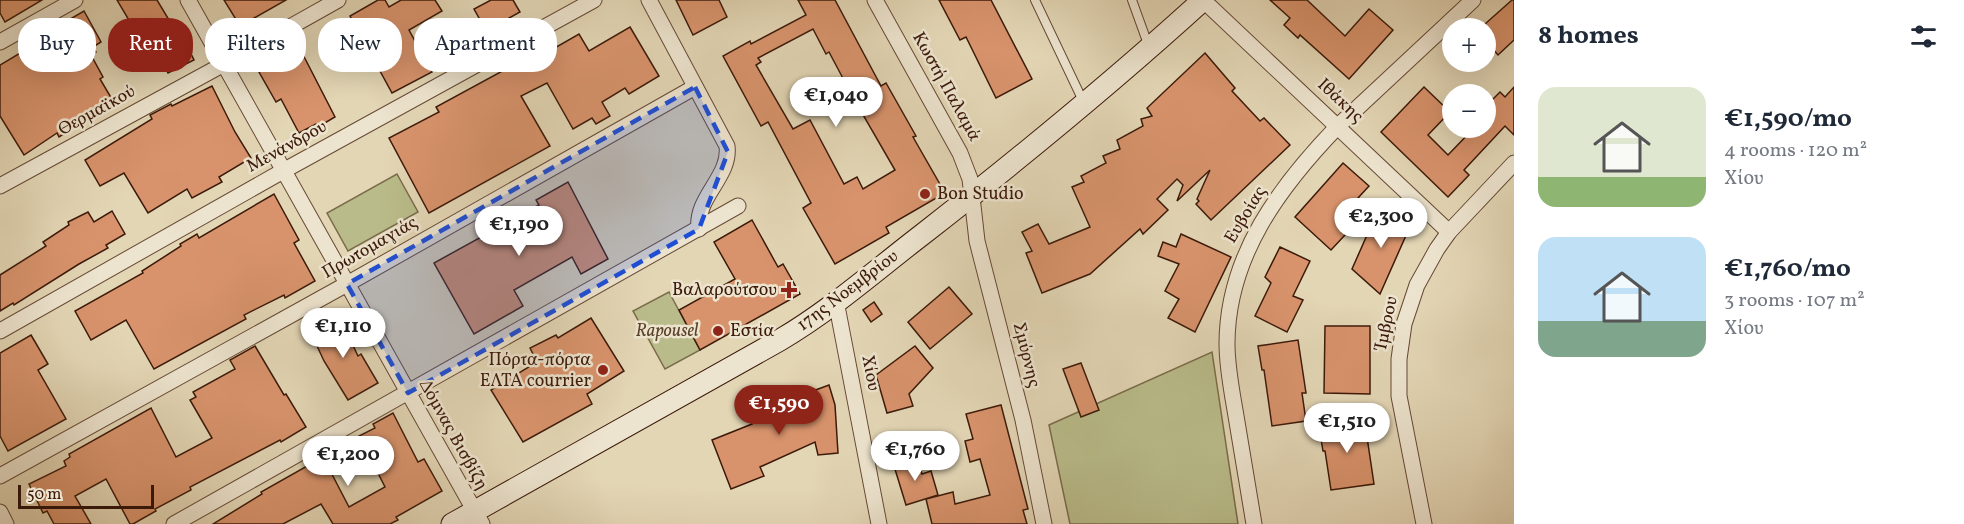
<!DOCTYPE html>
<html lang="en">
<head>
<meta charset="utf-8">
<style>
  body { margin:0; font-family:Vollkorn,serif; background:#f6f6f7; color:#1f2937; height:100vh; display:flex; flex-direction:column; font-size:22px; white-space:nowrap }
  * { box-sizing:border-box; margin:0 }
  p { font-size:20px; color:#747a83 }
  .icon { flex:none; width:33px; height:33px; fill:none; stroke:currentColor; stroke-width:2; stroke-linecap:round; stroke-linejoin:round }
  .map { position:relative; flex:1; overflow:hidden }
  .panel { display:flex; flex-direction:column; background:#fff; width:450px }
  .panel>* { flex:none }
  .top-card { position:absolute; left:18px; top:18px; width:570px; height:54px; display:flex; gap:12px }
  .buttons { position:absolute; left:1442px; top:18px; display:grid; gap:12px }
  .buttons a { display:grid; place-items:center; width:54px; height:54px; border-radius:50%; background:#fff; box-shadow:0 6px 24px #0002; font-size:30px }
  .scale { position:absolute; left:18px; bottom:15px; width:136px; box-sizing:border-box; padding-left:6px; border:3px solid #3c1a0a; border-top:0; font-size:16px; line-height:21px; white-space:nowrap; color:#3c1a0a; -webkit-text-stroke:4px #ede4cf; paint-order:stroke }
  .price { position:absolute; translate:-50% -51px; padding:0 14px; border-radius:21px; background:#fff; color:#222; font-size:20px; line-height:39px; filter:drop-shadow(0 2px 3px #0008) }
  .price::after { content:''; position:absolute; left:50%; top:36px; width:18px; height:14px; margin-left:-9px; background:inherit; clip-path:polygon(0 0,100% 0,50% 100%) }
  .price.active { background:#8f2418; color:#fff }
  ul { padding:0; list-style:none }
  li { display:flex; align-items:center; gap:18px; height:150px; padding:0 24px }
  li span { display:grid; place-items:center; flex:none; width:168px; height:120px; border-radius:18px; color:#555 }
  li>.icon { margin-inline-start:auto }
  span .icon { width:72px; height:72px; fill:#fffc; stroke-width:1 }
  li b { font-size:26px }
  h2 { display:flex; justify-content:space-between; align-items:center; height:72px; padding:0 24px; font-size:26px }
  .chip { padding:0 21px; border-radius:24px; background:#fff; box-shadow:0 6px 24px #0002; font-size:21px; line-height:54px }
  .chip.active { background:#8f2418; color:#fff }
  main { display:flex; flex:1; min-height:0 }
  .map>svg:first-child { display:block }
</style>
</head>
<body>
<main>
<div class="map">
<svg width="1514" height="524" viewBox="0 0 1514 524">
  <rect width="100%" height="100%" fill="#e3d6b5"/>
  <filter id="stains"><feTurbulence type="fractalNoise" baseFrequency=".00333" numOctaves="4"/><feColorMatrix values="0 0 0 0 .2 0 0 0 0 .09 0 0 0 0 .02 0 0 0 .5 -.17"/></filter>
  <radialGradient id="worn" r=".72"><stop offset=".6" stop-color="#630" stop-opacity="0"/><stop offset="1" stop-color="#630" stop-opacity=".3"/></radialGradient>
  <g fill="#b9bc8a" stroke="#7a6b4a" stroke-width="1.5">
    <path d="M397,174L418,212L348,251L327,213Z"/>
    <path d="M669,292L700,350L665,369L633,311Z"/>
    <path d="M1212,352L1238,524H1070L1049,425Z"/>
  </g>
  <g fill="#d8936c" stroke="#3c1a0a" stroke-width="1.5" fill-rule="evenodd">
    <path d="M0,0H42L5,22L0,13Z"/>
    <path d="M117,0H157L172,25L176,23L194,60L168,73L153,43L150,45L140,23L133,27Z"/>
    <path d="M224,0H286L240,26Z"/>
    <path d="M378,0H385L389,7L401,0H435L442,11L409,30L432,72L392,93L350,16Z"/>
    <path d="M491,0H513L520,12L509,18L511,22L488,34L474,9Z"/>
    <path d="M676,0H719L727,17L693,35Z"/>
    <path d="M798,0H835L881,86L886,83L916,136L913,137L945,193L886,227L889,233L835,264L803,208L811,203L768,122L761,126L723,56L750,41L751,44L806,15ZM813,29L826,54L829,52L855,101L895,170L863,189L857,177L844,184L810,120L793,129L756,65L761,62L758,58Z"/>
    <path d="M939,0H991L1032,79L996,98L966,37L960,40Z"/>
    <path d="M1270,0H1307L1345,36L1369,9L1393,30L1349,79L1300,35L1298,38L1284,25L1290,18Z"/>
    <path d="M1512,0H1514V40L1498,55L1485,40V24Z"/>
    <path d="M84,11L101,42L93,47L96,52L91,55L103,77L100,79L116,106L90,121L88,119L59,137L57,133L24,155L0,116V65L22,52L19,45L47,30L48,32Z"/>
    <path d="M630,27L659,76L629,94L625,88L602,102L610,116L596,124L592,118L573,129L547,83L521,96L550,146L429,213L389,138L439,112L436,107L517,63L520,68L579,34L589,51Z"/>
    <path d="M297,43L335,117L318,127L316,124L299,133L281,99L276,102L259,72L284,59L280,52Z"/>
    <path d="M1205,53L1235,88L1232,91L1260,121L1264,118L1290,145L1211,220L1196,204L1199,201L1197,199L1210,170L1177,201L1183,185L1177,179L1157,199L1168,210L1143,234L1140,229L1090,274L1042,293L1026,253L1032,251L1022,232L1038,224L1049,244L1090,227L1072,187L1084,182L1081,176L1106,163L1103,156L1120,149L1117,140L1143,126L1141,119L1152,116L1147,108Z"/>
    <path d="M212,86L235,132L251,158L219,177L222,182L192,198L187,189L148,213L124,173L100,186L85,160L152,119L150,115L171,104L172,106Z"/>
    <path d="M1424,87L1450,112L1428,135L1448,155L1474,128H1485V107L1500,92L1505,97L1514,87V135L1505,126L1464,170L1469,175L1448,197L1381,132Z"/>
    <path d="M1343,163L1369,186L1358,198L1373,205L1331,250L1295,217Z"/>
    <path d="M568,182L608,259L581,274L572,257L514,290L523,306L474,334L434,263L539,205L536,200Z"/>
    <path d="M274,194L299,240L294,243L315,281L285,298L284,295L244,315L246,319L154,369L126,320L91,340L75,311L143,273L142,271L181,246L180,244L197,234L199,238Z"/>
    <path d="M1379,208L1412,222L1380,294L1352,269Z"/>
    <path d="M112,211L125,234L106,245L108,248L79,264L14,305L13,303L0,311V275L46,246L43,242L69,225L68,222L88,212L94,222Z"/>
    <path d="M752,220L778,267L783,264L800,294L700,350L679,310L735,279L714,242Z"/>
    <path d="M1181,234L1231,257L1195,332L1168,318L1179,299L1165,291L1179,264L1158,256L1163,242L1176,247Z"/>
    <path d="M1280,247L1310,261L1293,296L1303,300L1287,332L1255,316L1271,283L1265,277Z"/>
    <path d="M949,287L972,314L930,349L908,322Z"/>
    <path d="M874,302L882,314L871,322L863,310Z"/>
    <path d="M340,318L358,356L361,354L378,383L348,400L324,361L310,331Z"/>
    <path d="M591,318L624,371L587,394L592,404L523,442L491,390L537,362L530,348L556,335L558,338Z"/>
    <path d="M1325,326H1370V394L1324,393Z"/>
    <path d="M31,335L48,364L38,370L66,419L8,451L0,436V353Z"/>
    <path d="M1298,340L1306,393H1302L1306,421L1272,426L1264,370H1262L1258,346Z"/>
    <path d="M255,346L284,395L286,394L306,427L281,442L280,440L190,487L191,490L155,509L156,511L133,524H130L106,479L75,496L91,524H54L47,511L43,513L29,484L66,466L64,461L70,457L69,454L151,408L176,457L212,438L190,400L196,397L193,392L235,369L230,360Z"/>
    <path d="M915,346L933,368L909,394L913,406L887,413L876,375Z"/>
    <path d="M1081,363L1099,410L1081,417L1063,369Z"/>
    <path d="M829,385L835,405L838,453L818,455L815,442L760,467L764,476L731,489L712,440L752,424L750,420L795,400L794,398Z"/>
    <path d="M1001,405L1028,509L1023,510L1027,524H932L926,499L953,492L955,504L990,495L980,459L970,462L965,441L973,439L966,414Z"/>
    <path d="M393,413L418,462L424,459L442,491L396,517L398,520L390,524H333L321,504L283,524H213L262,494L261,492L323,457L349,507L385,487L359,436L375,428L373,424Z"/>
    <path d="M1364,417L1374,484L1331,490L1325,451H1323L1320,433H1323V424Z"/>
    <path d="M918,459L922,474L931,471L938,495L906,505L894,466Z"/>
  </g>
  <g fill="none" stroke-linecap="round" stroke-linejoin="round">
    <g stroke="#664935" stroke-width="10">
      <g id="lane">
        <path d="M1035,0L1084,103"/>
        <path d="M1132,0L1149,47"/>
      </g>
    </g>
    <g stroke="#664935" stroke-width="17">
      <g id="street">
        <path d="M188,0L482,524"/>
        <path d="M649,0L727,146C731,177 695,197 699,229"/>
        <path d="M875,0L960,153L970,179L977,241L1023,420L1044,524"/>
        <path d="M1203,0L1449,232"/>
        <path d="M0,42L75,0"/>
        <path d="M0,186L224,64L338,0"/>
        <path d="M836,301L879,524"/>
        <path d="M0,331L283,171L594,0"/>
        <path d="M0,476L347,284L695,87"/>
        <path d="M0,512L6,524"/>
        <path d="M174,524L738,206"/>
        <path d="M1254,524C1248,488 1242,452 1236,416C1232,392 1227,368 1227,344C1227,256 1280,186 1338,126L1473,0"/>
        <path d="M1424,524L1399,396V359L1404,324L1417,285L1437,249L1449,232L1514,163"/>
      </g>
    </g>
    <g stroke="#3c1a0a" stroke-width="23">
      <path id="secondary" d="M452,524L780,340C831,310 876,270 923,234C1019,159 1113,82 1203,0"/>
    </g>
    <use href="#lane" stroke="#ede4cf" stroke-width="8"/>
    <use href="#street" stroke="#ede4cf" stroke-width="15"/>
    <use href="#secondary" stroke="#ede4cf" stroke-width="21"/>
  </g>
  <path fill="#1d4ed8" fill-opacity="0.2" stroke="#1d4ed8" stroke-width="4.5" stroke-dasharray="12 8" stroke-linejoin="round" d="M695,87L728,152L699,229L408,393L347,284Z"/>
  <g fill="#8f2418" stroke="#ede4cf" stroke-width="2">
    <circle cx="925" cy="194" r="6"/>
    <path d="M786 281h6v6h6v6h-6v6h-6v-6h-6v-6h6z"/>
    <circle cx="718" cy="331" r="6"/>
    <circle cx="603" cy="370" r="6"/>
  </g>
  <g text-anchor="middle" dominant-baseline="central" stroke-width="5" stroke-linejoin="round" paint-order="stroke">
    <g font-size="18" fill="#3c1a0a" stroke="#ede4cf">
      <text transform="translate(946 87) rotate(61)">Κωστή Παλαμά</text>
      <text transform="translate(1340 101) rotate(43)">Ιθάκης</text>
      <text transform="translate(97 111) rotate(-29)">Θερμαϊκού</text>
      <text transform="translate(287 147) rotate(-29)">Μενάνδρου</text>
      <text transform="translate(1246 215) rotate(-59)">Ευβοίας</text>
      <text transform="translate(370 248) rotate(-30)">Πρωτομαγιάς</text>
      <text transform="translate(848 291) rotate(-37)">17ης Νοεμβρίου</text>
      <text transform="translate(1387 323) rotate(-78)">Ίμβρου</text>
      <text transform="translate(1026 355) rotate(76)">Σμύρνης</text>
      <text transform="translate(870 373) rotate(79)">Χίου</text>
      <text transform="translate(453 435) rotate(61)">Δόμνας Βισβίζη</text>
    </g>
    <g font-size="18" fill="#3c1a0a" stroke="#ede4cf" text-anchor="start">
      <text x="937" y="194">Bon Studio</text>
      <text x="777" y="290" text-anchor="end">Βαλαρούτσου</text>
      <text x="730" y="331">Εστία</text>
      <text x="591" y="360" text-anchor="end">Πόρτα-πόρτα<tspan x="591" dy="21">ΕΛΤΑ courrier</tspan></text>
    </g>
    <g font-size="18" font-style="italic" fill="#5b422a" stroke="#ede4cf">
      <text x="667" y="331">Rapousel</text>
    </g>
  </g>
  <rect width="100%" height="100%" filter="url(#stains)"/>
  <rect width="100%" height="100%" fill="url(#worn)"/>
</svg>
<div class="buttons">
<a>+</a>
<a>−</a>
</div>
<div class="scale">50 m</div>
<b class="price" style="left:836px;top:128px">€1,040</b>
<b class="price" style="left:1381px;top:249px">€2,300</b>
<b class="price" style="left:519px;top:257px">€1,190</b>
<b class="price" style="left:343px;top:359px">€1,110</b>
<b class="price active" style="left:779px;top:436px">€1,590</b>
<b class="price" style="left:1347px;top:454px">€1,510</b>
<b class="price" style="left:915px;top:482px">€1,760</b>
<b class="price" style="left:348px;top:487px">€1,200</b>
<div class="top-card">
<a class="chip">Buy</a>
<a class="chip active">Rent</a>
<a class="chip">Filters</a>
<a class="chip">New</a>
<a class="chip">Apartment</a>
</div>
</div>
<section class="panel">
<h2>8 homes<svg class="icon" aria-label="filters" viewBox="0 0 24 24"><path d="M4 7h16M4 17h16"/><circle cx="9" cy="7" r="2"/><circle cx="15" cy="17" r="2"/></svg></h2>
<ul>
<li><span style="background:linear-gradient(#dfe7d0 75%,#8fb573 0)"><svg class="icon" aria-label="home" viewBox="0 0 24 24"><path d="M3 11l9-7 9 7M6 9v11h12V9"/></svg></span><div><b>€1,590/mo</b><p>4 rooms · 120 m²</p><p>Χίου</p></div></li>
<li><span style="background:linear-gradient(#bfe0f5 70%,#7fa58c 0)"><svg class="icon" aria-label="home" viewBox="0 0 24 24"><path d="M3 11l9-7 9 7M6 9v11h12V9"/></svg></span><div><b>€1,760/mo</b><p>3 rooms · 107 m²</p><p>Χίου</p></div></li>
</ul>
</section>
</main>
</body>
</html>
